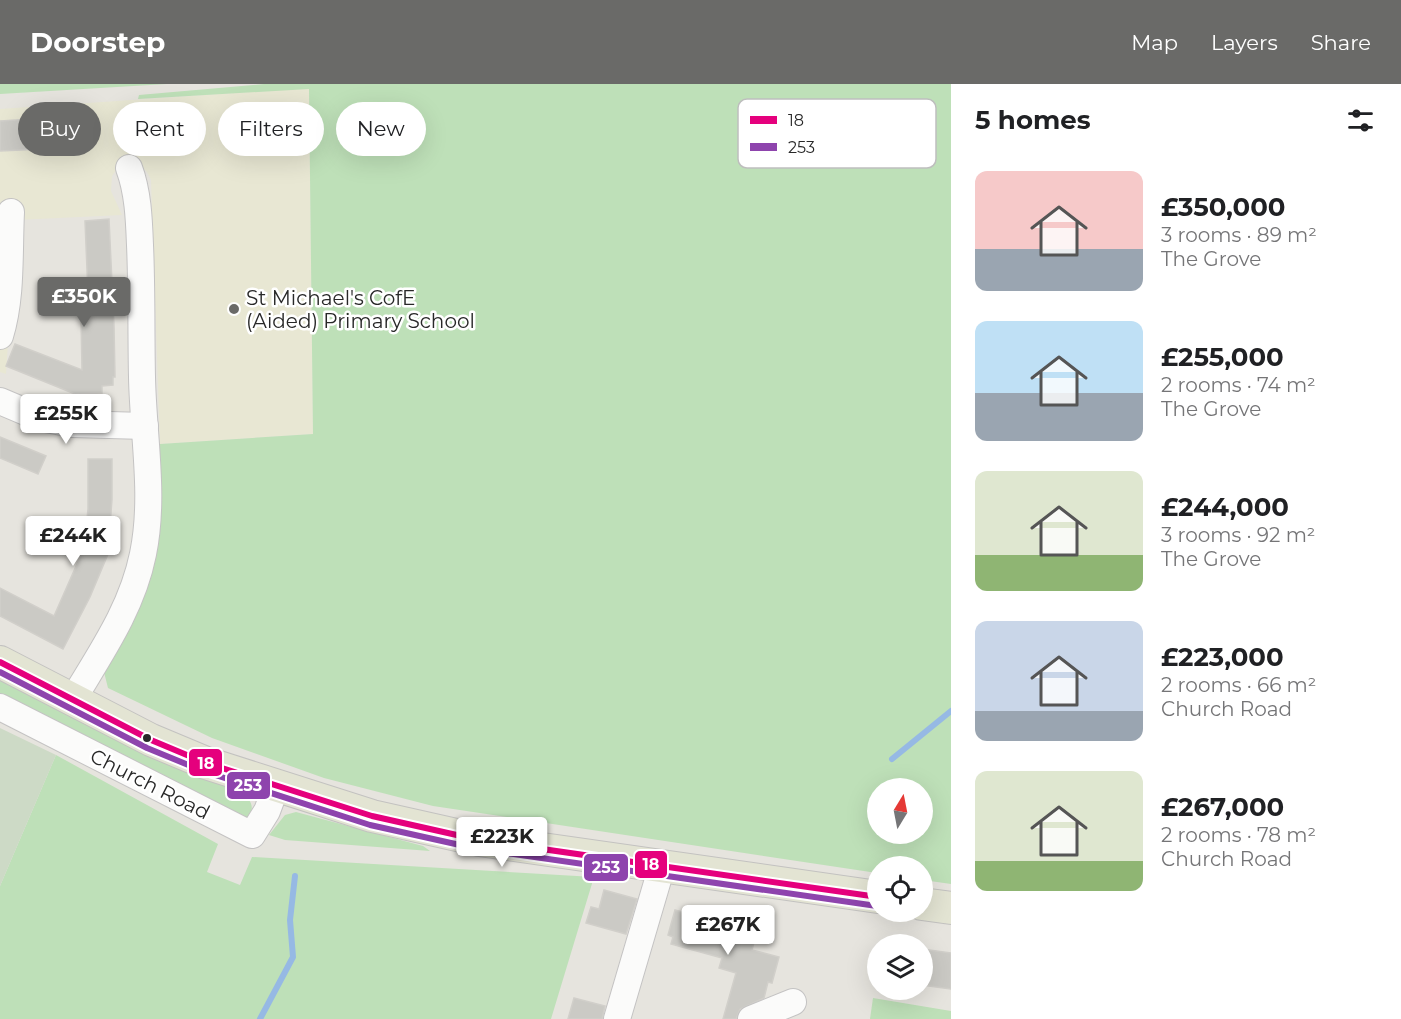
<!DOCTYPE html>
<html lang="en">
<head>
<meta charset="utf-8">
<style>
  body { margin:0; font-family:Montserrat,sans-serif; background:#f2f2f2; color:#202124; height:100vh; display:flex; flex-direction:column; font-size:22px; white-space:nowrap }
  * { box-sizing:border-box; margin:0 }
  p { font-size:20px; color:#757577 }
  .icon { flex:none; width:33px; height:33px; fill:none; stroke:currentColor; stroke-width:2; stroke-linecap:round; stroke-linejoin:round }
  .map { position:relative; flex:1; overflow:hidden }
  .panel { display:flex; flex-direction:column; background:#fff; width:450px }
  .panel>* { flex:none }
  .banner { position:absolute; left:18px; top:18px; width:570px; height:54px; display:flex; gap:12px }
  .needle { width:39px; rotate:10deg }
  .buttons { position:absolute; left:867px; top:694px; display:grid; gap:12px }
  .buttons a { display:grid; place-items:center; width:66px; height:66px; border-radius:50%; background:#fff; box-shadow:0 6px 24px #0002; font-size:30px }
  .price { position:absolute; translate:-50% -51px; padding:0 14px; border-radius:6px; background:#fff; color:#222; font-size:20px; line-height:39px; filter:drop-shadow(0 2px 3px #0008) }
  .price::after { content:''; position:absolute; left:50%; top:36px; width:18px; height:14px; margin-left:-9px; background:inherit; clip-path:polygon(0 0,100% 0,50% 100%) }
  .price.active { background:#6a6a68; color:#fff }
  ul { padding:0; list-style:none }
  li { display:flex; align-items:center; gap:18px; height:150px; padding:0 24px }
  li span { display:grid; place-items:center; flex:none; width:168px; height:120px; border-radius:12px; color:#555 }
  li>.icon { margin-inline-start:auto }
  span .icon { width:72px; height:72px; fill:#fffc; stroke-width:1 }
  li b { font-size:26px }
  h2 { display:flex; justify-content:space-between; align-items:center; height:72px; padding:0 24px; font-size:26px }
  .tag { padding:0 21px; border-radius:27px; background:#fff; box-shadow:0 6px 24px #0002; font-size:21px; line-height:54px }
  .tag.active { background:#6a6a68; color:#fff }
  header { display:flex; align-items:center; gap:36px; box-sizing:border-box; height:84px; padding:0 30px; background:#6a6a68; color:#fff }
  header strong { font-size:28px }
  nav { display:flex; gap:33px; margin-inline-start:auto; font-size:21px }
  main { display:flex; flex:1; min-height:0 }
  .map>svg:first-child { display:block }
</style>
</head>
<body>
<header>
<strong>Doorstep</strong>
<nav><a>Map</a><a>Layers</a><a>Share</a></nav>
</header>
<main>
<div class="map">
<svg width="951" height="935" viewBox="0 0 951 935">
  <rect width="100%" height="100%" fill="#e6e4de"/>
  <path fill="#e8e7d3" d="M309,4L313,350L160,360L151,96L147,88L140,81L121,80L112,92L111,107L122,131L16,136L6,290L0,288V25Z"/>
  <g fill="#bee0b8" fill-rule="evenodd">
    <path d="M0,0H167L0,10Z"/>
    <path d="M264,0H951V800L923,796L922,783H878L877,789L433,722L324,694L212,654L108,604L104,588L157,442L160,360L313,350L309,5L138,15L139,11ZM878,705H922V750H878Z"/>
    <path d="M0,593L175,681L240,707C251,715 258,726 244,736L0,613Z"/>
    <path d="M56,671L218,760L207,788L240,801L252,773L594,793L551,935H0V802Z"/>
    <path d="M296,728L423,762L430,767L285,756L269,751L285,731Z"/>
    <path d="M873,914L951,927V935H870Z"/>
  </g>
  <path fill="#cddac6" d="M0,644L56,671L0,802Z"/>
  <g fill="none" stroke-linecap="round" stroke-linejoin="round">
    <g stroke="#96b9e4" stroke-width="6">
      <path d="M892,675L951,627"/>
      <path d="M260,935L293,873L290,836L295,792"/>
    </g>
  </g>
  <g fill="#cbcac5" stroke="#d1cfca" stroke-width="1.5">
    <path d="M47,34V42H51L52,58L40,59L41,65L0,67V37Z"/>
    <path d="M109,135L114,242L115,293H113V301L102,302V309L75,310L6,282L15,260L82,286L81,234H89L85,137Z"/>
    <path d="M0,353L46,372L38,390L0,374Z"/>
    <path d="M88,375H112V415L108,470L90,513L63,565L0,532V504L54,532L84,464L88,425Z"/>
    <path d="M604,806L637,815L626,850L586,839L591,823L599,825Z"/>
    <path d="M675,826L757,847L752,866L779,873L772,899L768,898L764,914L740,925L736,935H723L736,889L719,884L722,874L671,860L673,853L668,851Z"/>
    <path d="M922,865L951,869V905L922,901Z"/>
    <path d="M574,914L605,922L602,935H568Z"/>
  </g>
  <g fill="none" stroke-linecap="round" stroke-linejoin="round">
    <g stroke="#c4c3c3" stroke-width="28">
      <g id="minor">
        <path d="M0,252C12,213 9,168 11,128"/>
        <path d="M0,317L40,334L73,340L145,342"/>
        <path d="M72,617C100,570 132,525 143,470C155,412 143,351 142,293C141,249 142,205 140,161C139,135 138,108 129,84"/>
        <path d="M0,623L252,751L267,727L276,703"/>
        <path d="M617,935L662,782"/>
        <path d="M751,935L793,918"/>
      </g>
    </g>
    <g stroke="#c3c2c0" stroke-width="34">
      <g id="major">
        <path d="M0,578L151,656L206,679L372,732L479,756L878,813"/>
        <path d="M922,820L951,824"/>
      </g>
    </g>
    <use href="#minor" stroke="#fbfbfa" stroke-width="26"/>
    <use href="#major" stroke="#e3e4d3" stroke-width="32"/>
    <g stroke="#fff" stroke-width="10">
      <path id="bus-1" d="M0,578L151,656L206,679L372,732L479,756L878,813"/>
    </g>
    <g stroke="#fff" stroke-width="10">
      <path id="bus-2" d="M0,588L147,664L203,687L370,741L478,765L877,822"/>
    </g>
    <use href="#bus-1" stroke="#e5007d" stroke-width="6"/>
    <use href="#bus-2" stroke="#8e44ad" stroke-width="6"/>
  </g>
  <circle fill="#6a6a68" stroke="#fff" stroke-width="2" cx="234" cy="225" r="6"/>
  <circle fill="#282828" stroke="#fff" stroke-width="2" cx="147" cy="654" r="5"/>
  <g text-anchor="middle" dominant-baseline="central" stroke-width="5" stroke-linejoin="round" paint-order="stroke">
    <g font-size="20" fill="#282828" stroke="#fff" text-anchor="start">
      <text x="246" y="214">St Michael's CofE<tspan x="246" dy="23">(Aided) Primary School</tspan></text>
    </g>
    <g font-size="20" fill="#282828" stroke="#fff">
      <text transform="translate(150 700) rotate(27)">Church Road</text>
    </g>
  </g>
  <rect x="738" y="15" width="198" height="69" rx="9" fill="#fff" stroke="#bebebe" stroke-width="1.5"/>
  <rect x="750" y="32" width="27" height="8" fill="#e5007d"/>
  <rect x="750" y="59" width="27" height="8" fill="#8e44ad"/>
  <g font-size="16" fill="#282828">
    <text x="788" y="42">18</text>
    <text x="788" y="69">253</text>
  </g>
  <g stroke="#fff" stroke-width="2">
    <rect x="188" y="664" width="35" height="29" rx="6" fill="#e5007d"/>
    <rect x="226" y="687" width="45" height="29" rx="6" fill="#8e44ad"/>
    <rect x="634" y="766" width="34" height="29" rx="6" fill="#e5007d"/>
    <rect x="583" y="769" width="46" height="29" rx="6" fill="#8e44ad"/>
  </g>
  <g font-size="16" text-anchor="middle" font-weight="bold" fill="#fff">
    <text x="206" y="685">18</text>
    <text x="248" y="707">253</text>
    <text x="651" y="786">18</text>
    <text x="606" y="789">253</text>
  </g>
</svg>
<div class="buttons">
<a><svg class="needle" viewBox="-14 -14 28 28"><path d="M0-13l5 13h-10z" fill="#e53935"/><path d="M0 13l5-13h-10z" fill="#757577"/></svg></a>
<a><svg class="icon" aria-label="locate" viewBox="0 0 24 24"><circle cx="12" cy="12" r="6"/><path d="M12 2v4M12 18v4M2 12h4M18 12h4"/></svg></a>
<a><svg class="icon" aria-label="layers" viewBox="0 0 24 24"><path d="M12 4l9 5-9 5-9-5zM3 14l9 5 9-5"/></svg></a>
</div>
<b class="price active" style="left:84px;top:244px">£350K</b>
<b class="price" style="left:66px;top:361px">£255K</b>
<b class="price" style="left:73px;top:483px">£244K</b>
<b class="price" style="left:502px;top:784px">£223K</b>
<b class="price" style="left:728px;top:872px">£267K</b>
<div class="banner">
<a class="tag active">Buy</a>
<a class="tag">Rent</a>
<a class="tag">Filters</a>
<a class="tag">New</a>
</div>
</div>
<section class="panel">
<h2>5 homes<svg class="icon" aria-label="filters" viewBox="0 0 24 24"><path d="M4 7h16M4 17h16"/><circle cx="9" cy="7" r="2"/><circle cx="15" cy="17" r="2"/></svg></h2>
<ul>
<li><span style="background:linear-gradient(#f6c9c9 65%,#9aa5b1 0)"><svg class="icon" aria-label="home" viewBox="0 0 24 24"><path d="M3 11l9-7 9 7M6 9v11h12V9"/></svg></span><div><b>£350,000</b><p>3 rooms · 89 m²</p><p>The Grove</p></div></li>
<li><span style="background:linear-gradient(#bfe0f5 60%,#9aa5b1 0)"><svg class="icon" aria-label="home" viewBox="0 0 24 24"><path d="M3 11l9-7 9 7M6 9v11h12V9"/></svg></span><div><b>£255,000</b><p>2 rooms · 74 m²</p><p>The Grove</p></div></li>
<li><span style="background:linear-gradient(#dfe7d0 70%,#8fb573 0)"><svg class="icon" aria-label="home" viewBox="0 0 24 24"><path d="M3 11l9-7 9 7M6 9v11h12V9"/></svg></span><div><b>£244,000</b><p>3 rooms · 92 m²</p><p>The Grove</p></div></li>
<li><span style="background:linear-gradient(#c9d6e8 75%,#9aa5b1 0)"><svg class="icon" aria-label="home" viewBox="0 0 24 24"><path d="M3 11l9-7 9 7M6 9v11h12V9"/></svg></span><div><b>£223,000</b><p>2 rooms · 66 m²</p><p>Church Road</p></div></li>
<li><span style="background:linear-gradient(#dfe7d0 75%,#8fb573 0)"><svg class="icon" aria-label="home" viewBox="0 0 24 24"><path d="M3 11l9-7 9 7M6 9v11h12V9"/></svg></span><div><b>£267,000</b><p>2 rooms · 78 m²</p><p>Church Road</p></div></li>
</ul>
</section>
</main>
</body>
</html>
